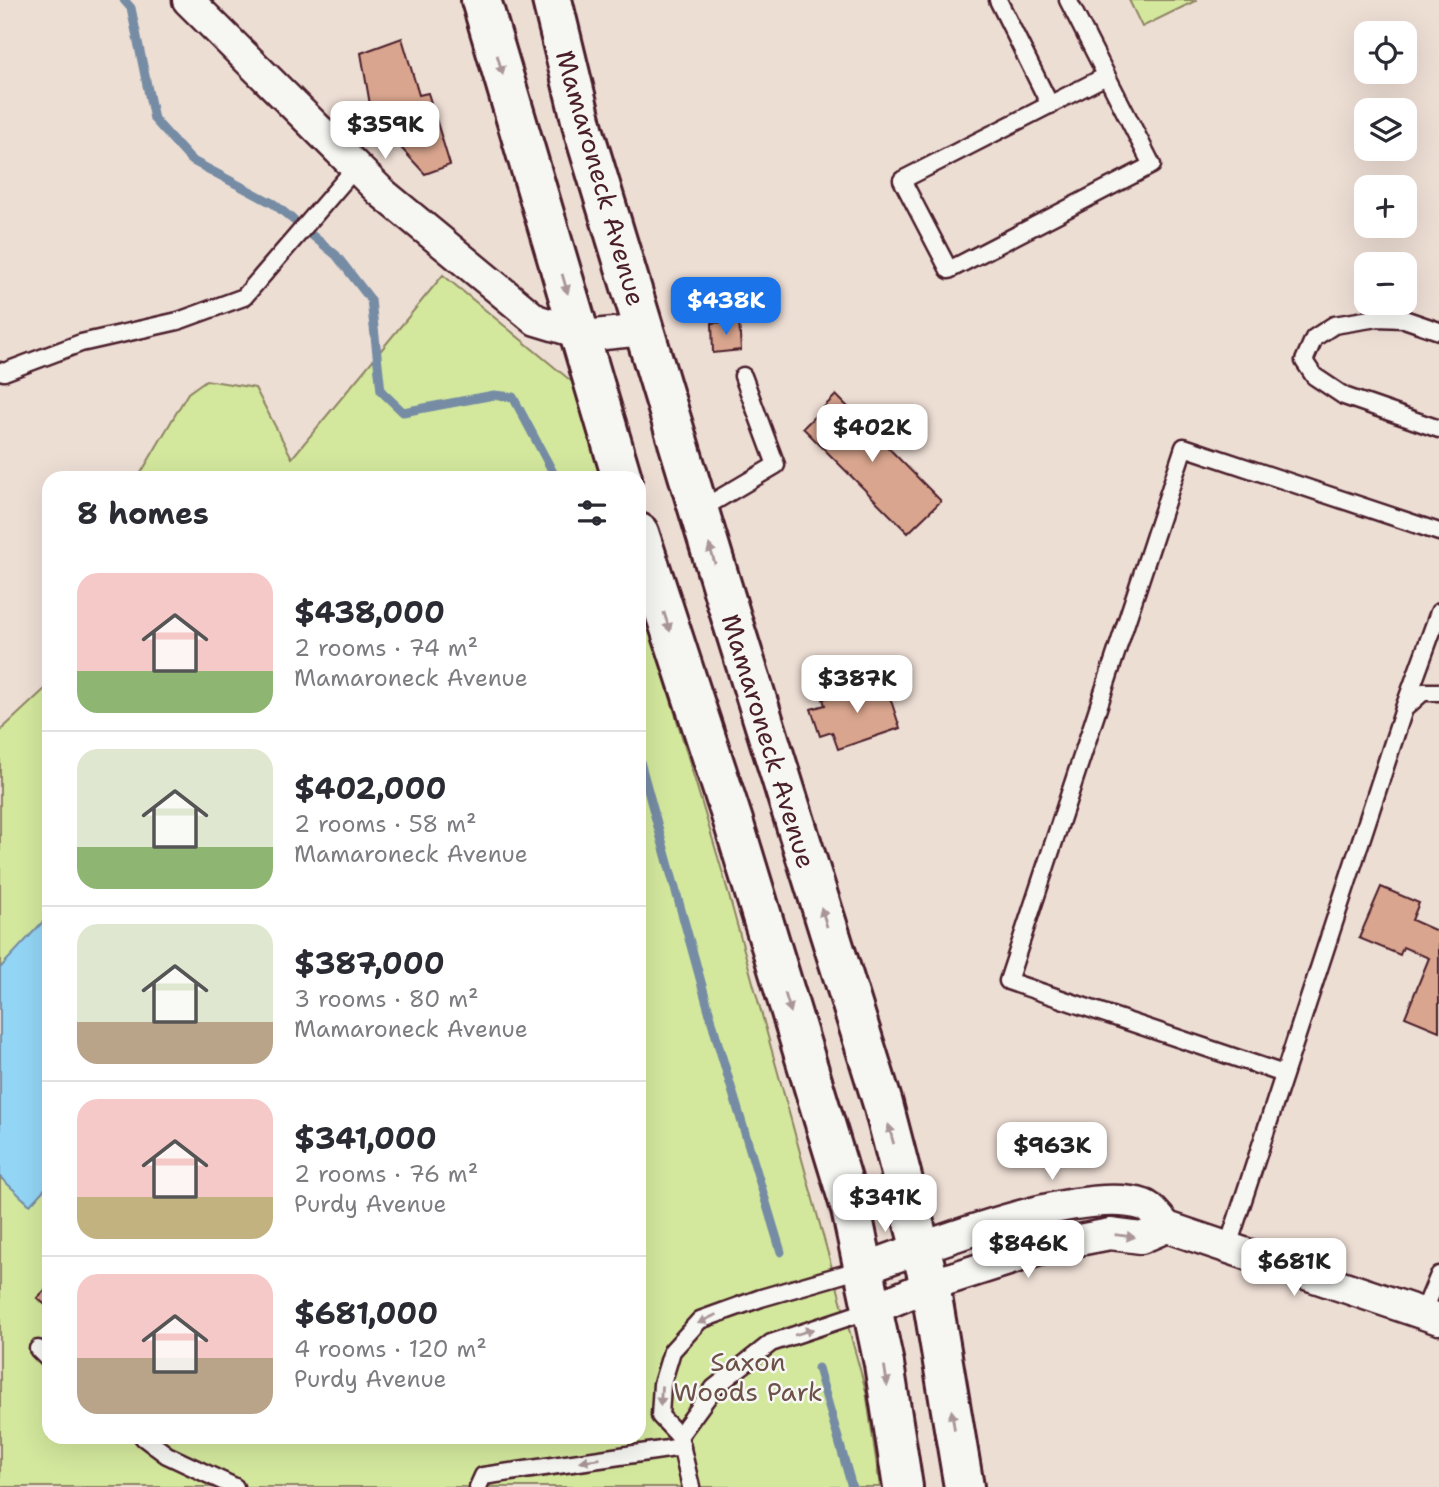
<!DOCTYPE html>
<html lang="en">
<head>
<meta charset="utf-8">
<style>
  body { margin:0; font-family:"Shantell Sans",sans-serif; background:#f7f7f7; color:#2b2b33; height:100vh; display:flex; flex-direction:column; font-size:26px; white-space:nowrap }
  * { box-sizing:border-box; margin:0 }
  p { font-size:23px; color:#7c7c81 }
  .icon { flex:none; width:38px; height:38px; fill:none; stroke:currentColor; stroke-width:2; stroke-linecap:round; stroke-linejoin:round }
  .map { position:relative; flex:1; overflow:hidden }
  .sheet { position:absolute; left:42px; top:471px; width:604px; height:973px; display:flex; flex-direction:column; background:#fff; border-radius:21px; box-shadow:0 7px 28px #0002 }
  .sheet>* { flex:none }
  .fabs { position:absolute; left:1354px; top:21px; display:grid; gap:14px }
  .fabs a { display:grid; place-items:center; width:63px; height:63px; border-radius:14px; background:#fff; box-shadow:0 7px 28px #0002; font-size:35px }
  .price { position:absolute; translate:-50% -60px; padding:0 16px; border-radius:14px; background:#fff; color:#222; font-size:23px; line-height:46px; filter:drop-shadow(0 2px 4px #0008) }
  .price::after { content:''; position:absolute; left:50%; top:42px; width:21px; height:16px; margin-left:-10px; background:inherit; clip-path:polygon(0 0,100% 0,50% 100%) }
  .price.active { background:#1a73e8; color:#fff }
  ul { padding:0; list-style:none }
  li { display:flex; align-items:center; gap:21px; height:175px; padding:0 35px }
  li+li { border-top:2px solid #e1e1e2 }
  li span { display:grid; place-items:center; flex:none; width:196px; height:140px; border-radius:21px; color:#555 }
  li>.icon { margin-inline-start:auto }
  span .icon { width:84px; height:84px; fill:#fffc; stroke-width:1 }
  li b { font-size:30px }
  h2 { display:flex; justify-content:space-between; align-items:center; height:84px; padding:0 35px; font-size:30px }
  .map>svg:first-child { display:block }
</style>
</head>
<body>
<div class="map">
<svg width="1439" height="1487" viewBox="0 0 1439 1487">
  <rect width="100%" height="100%" fill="#edded4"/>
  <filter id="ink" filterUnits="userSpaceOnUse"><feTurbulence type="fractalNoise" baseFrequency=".0143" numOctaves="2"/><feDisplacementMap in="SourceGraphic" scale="14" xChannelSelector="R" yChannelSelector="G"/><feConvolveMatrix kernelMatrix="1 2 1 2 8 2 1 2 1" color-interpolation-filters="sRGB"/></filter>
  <g filter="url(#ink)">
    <g fill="#d3e89d" stroke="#8e8464" stroke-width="2">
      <path d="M1129,0H1197L1142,27Z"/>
      <path d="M443,275L576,385L604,478H138L188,393L206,380L255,388L292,458Z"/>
      <path d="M639,593L723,874L866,1391L880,1487H0V731L49,685V1437H639Z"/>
    </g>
    <path fill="#93d5f5" stroke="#768ca4" stroke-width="2" d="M49,915V1184L30,1205L0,1177V968Z"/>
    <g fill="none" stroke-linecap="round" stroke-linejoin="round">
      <g stroke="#768ca4" stroke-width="9">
        <path d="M124,0L131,8L154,119L191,160L274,204L336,255L371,300L381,391L403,412L494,395L513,397L556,478"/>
        <path d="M639,758L719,1047L781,1252"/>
        <path d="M818,1368L852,1487"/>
      </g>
    </g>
    <g fill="#d9a58e" stroke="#4a1f2b" stroke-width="2">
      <path d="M402,38L419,95L428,93L450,165L425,174L372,116L361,53Z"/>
      <path d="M739,321L741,350L713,353L712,323Z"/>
      <path d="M836,395L941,501L908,533L803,428Z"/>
      <path d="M884,679L900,728L838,749L832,732L820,736L811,709L825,705L823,699Z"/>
      <path d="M1381,887L1419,903L1412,920L1439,932V1031L1405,1017L1429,958L1403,947L1400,955L1359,938Z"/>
      <path d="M49,1286V1308L37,1298Z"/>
    </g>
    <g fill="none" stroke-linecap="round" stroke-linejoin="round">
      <g stroke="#4a1f2b" stroke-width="21">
        <g id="lane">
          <path d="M998,0L1050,105"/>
          <path d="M1068,0L1152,165L949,270L902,180L1106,76"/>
          <path d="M1439,331L1404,319L1377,318L1334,325L1314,338L1304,361L1314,376L1344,396L1439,429"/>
          <path d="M0,371L4,372L81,343L178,321L244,297L356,167"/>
          <path d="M698,511L776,465L743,376"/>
          <path d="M1404,708L1439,612"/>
          <path d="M1284,1074L1008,981L1184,447L1439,532"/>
          <path d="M1227,1249L1404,709L1423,692H1439"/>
          <path d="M1423,1313L1439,1275"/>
          <path d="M38,1349L49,1360"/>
          <path d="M679,1436L714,1388L771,1343L873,1309"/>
          <path d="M143,1437L167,1455L235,1487"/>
          <path d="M478,1487L483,1476L682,1447"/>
          <path d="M691,1487L679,1436L660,1416L662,1384L672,1351L700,1320L761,1298L865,1268"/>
        </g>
      </g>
      <g stroke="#4a1f2b" stroke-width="35">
        <g id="street">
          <path d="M188,0L381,192L536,320L579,333L594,335L644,330"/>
          <path d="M865,1268C927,1246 1082,1184 1144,1205C1152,1208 1160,1220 1167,1227L1439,1319"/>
          <path d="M873,1309L930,1285L1058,1244L1110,1234L1141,1238L1167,1227"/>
        </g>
      </g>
      <g stroke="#4a1f2b" stroke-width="44">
        <g id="primary">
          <path d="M481,0L622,478"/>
          <path d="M552,0L584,132L732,620L883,1104L930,1285L964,1487"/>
          <path d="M639,533L733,821L851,1209L884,1364L903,1487"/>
        </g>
      </g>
      <use href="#lane" stroke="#f6f6f2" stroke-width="16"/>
      <use href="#street" stroke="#f6f6f2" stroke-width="30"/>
      <use href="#primary" stroke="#f6f6f2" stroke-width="38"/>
    </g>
    <defs><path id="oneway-solid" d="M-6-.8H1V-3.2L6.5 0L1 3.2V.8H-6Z" transform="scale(1.75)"/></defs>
    <g fill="#a99598">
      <use href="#oneway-solid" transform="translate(500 65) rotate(74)"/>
      <use href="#oneway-solid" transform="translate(565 284) rotate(74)"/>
      <use href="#oneway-solid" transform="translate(712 554) rotate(-107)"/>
      <use href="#oneway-solid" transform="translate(667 622) rotate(72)"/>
      <use href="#oneway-solid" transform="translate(824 917) rotate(-107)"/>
      <use href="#oneway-solid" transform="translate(788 1003) rotate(73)"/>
      <use href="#oneway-solid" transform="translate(891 1134) rotate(-105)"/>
      <use href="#oneway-solid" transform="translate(1125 1236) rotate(7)"/>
      <use href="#oneway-solid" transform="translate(707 1319) rotate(154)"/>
      <use href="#oneway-solid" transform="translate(804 1332) rotate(-18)"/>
      <use href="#oneway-solid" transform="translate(886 1376) rotate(81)"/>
      <use href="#oneway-solid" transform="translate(661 1396) rotate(93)"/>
      <use href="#oneway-solid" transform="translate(953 1420) rotate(-99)"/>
      <use href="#oneway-solid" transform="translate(590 1460) rotate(172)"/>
    </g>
  </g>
  <g text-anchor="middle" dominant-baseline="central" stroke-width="5" stroke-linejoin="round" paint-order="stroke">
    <g font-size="26" fill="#4a1f2b" stroke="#f6f6f2">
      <text transform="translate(601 178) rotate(74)">Mamaroneck Avenue</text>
      <text transform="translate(769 741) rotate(73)">Mamaroneck Avenue</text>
    </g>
    <g font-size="26" fill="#6c5148" stroke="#f6f6f2">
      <text x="748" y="1361">Saxon<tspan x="748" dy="30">Woods Park</tspan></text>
    </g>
  </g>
</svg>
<div class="fabs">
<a><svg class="icon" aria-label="locate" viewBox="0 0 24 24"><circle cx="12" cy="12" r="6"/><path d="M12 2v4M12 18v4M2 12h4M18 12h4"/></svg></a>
<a><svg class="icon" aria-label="layers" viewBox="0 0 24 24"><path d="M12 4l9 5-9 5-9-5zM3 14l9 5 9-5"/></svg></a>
<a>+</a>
<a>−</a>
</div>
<b class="price" style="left:385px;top:161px">$359K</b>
<b class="price active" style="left:726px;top:337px">$438K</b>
<b class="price" style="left:872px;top:464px">$402K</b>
<b class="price" style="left:857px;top:715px">$387K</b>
<b class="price" style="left:1052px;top:1182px">$963K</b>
<b class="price" style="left:885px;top:1234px">$341K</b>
<b class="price" style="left:1028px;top:1280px">$846K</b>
<b class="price" style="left:1294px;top:1298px">$681K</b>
<section class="sheet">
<h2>8 homes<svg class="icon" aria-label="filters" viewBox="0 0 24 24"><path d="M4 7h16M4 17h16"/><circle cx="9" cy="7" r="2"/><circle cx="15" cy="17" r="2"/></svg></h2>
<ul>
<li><span style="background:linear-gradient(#f6c9c9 70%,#8fb573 0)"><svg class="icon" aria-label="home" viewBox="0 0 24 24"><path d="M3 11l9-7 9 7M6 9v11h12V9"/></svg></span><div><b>$438,000</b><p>2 rooms · 74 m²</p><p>Mamaroneck Avenue</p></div></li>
<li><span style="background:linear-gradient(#dfe7d0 70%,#8fb573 0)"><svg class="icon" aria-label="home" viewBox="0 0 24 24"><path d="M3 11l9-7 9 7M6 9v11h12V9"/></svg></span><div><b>$402,000</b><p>2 rooms · 58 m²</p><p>Mamaroneck Avenue</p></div></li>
<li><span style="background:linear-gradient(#dfe7d0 70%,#b9a48a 0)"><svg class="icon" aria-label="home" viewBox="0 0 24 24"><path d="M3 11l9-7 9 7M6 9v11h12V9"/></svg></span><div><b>$387,000</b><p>3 rooms · 80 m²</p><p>Mamaroneck Avenue</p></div></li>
<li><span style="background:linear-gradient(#f6c9c9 70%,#c2b280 0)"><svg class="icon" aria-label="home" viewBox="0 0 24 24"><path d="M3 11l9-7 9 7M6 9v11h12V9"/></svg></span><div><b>$341,000</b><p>2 rooms · 76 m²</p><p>Purdy Avenue</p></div></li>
<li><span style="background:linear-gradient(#f6c9c9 60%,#b9a48a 0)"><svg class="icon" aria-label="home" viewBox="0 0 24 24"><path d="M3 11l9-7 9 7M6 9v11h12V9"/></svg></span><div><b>$681,000</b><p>4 rooms · 120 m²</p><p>Purdy Avenue</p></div></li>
</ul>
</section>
</div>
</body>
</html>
